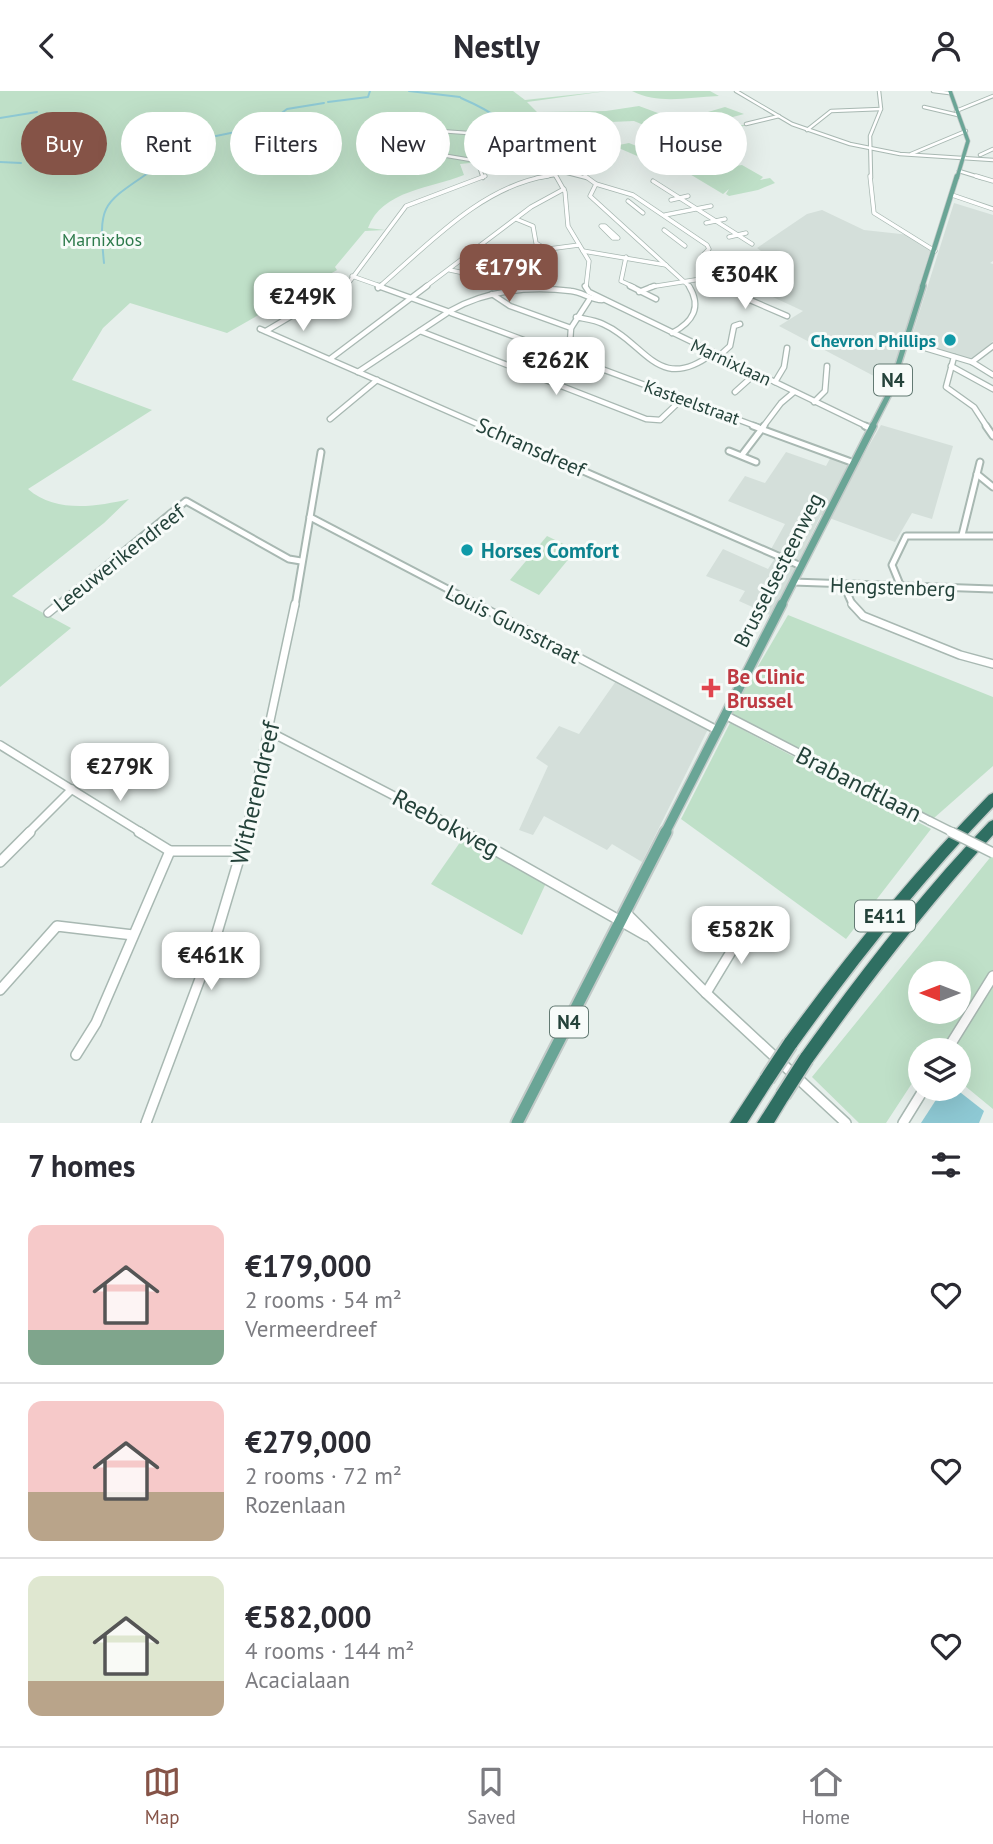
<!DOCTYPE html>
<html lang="en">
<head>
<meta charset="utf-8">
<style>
  body { margin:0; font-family:"PT Sans",sans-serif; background:#f7f7f7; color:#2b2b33; height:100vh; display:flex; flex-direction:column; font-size:26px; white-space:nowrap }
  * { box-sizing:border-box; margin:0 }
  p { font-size:23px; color:#7c7c81 }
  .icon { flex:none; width:38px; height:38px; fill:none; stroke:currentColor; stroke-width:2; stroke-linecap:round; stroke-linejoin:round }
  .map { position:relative; height:1032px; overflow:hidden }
  .drawer { display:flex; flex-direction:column; background:#fff; flex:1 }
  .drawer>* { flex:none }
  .banner { position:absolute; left:21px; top:21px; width:952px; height:63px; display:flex; gap:14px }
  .needle { width:46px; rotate:270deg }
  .controls { position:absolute; left:908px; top:870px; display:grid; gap:14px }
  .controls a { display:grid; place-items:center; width:63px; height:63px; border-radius:50%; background:#fff; box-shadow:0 7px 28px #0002; font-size:35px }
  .price { position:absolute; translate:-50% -60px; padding:0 16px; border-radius:14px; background:#fff; color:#222; font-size:23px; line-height:46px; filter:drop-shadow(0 2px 4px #0008) }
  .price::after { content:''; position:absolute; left:50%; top:42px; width:21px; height:16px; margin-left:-10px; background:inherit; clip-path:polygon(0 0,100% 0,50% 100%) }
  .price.current { background:#855347; color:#fff }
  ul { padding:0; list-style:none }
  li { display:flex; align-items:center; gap:21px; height:175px; padding:0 28px }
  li+li { border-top:2px solid #e1e1e2 }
  li span { display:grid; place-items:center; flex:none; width:196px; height:140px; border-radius:14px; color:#555 }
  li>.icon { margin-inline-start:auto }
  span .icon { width:84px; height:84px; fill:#fffc; stroke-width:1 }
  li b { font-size:30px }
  h2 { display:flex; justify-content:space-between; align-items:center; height:84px; padding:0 28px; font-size:30px }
  .chip { padding:0 24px; border-radius:32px; background:#fff; box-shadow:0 7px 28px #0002; font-size:24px; line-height:63px }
  .chip.current { background:#855347; color:#fff }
  header { display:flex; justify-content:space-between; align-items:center; height:91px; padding:0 28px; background:#fff; font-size:32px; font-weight:800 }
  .tabs { display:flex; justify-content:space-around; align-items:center; height:98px; border-top:2px solid #e1e1e2; background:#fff; font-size:19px; color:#7c7c81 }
  .tabs a { display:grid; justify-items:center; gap:4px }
  .tabs .current { color:#855347 }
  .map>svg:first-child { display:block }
</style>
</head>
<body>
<header><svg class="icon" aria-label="back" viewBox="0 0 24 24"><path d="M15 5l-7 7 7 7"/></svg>Nestly<svg class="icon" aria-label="person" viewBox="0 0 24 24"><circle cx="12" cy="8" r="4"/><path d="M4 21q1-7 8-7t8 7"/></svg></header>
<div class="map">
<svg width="993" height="1032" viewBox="0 0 993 1032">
  <rect width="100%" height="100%" fill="#e6efeb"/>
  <g fill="#d4dfda">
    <path d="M954,112L993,124V170L990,172L993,173V250L973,269L910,251Z"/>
    <path d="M822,119L864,139L910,144L931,158L889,293L779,235L803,220L760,200L749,189L778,173L757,157L807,123Z"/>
    <path d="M881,334L953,355L932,428L912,422L895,451L821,424L772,525L739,510L745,500L706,485L723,458L768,478L777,464L770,460L785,433L728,410L745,385L765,392L786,361L826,375L834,360L860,370Z"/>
    <path d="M616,590L708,638L642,771L612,753L607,759L544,725L533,744L519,739L548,675L536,667L559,635L579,643Z"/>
  </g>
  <g fill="#bfe0c8" fill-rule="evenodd">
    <path d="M0,0H513L525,9L607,0L527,11L537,21L606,20L639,15L674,28L646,35L634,30L539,34L570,62L460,73L464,84C432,97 382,99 368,137L385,139L365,140L335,176L337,179L227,242L130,212L103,237L72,289L152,319L28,398C55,422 96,416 129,408L104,432L12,505L71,537L0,596Z"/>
    <path d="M632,0H710L719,5C688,6 660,14 632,0Z"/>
    <path d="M725,16L744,23L703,34L691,26Z"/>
    <path d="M739,34H747L680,53L730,74L672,80L614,55L629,52L649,60Z"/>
    <path d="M742,74L763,86L760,89L770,87L775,92L758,99L729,105L726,103L729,98L723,103L688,82Z"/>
    <path d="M547,445L576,459L539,504L510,489Z"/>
    <path d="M788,524L993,606V675L934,727L730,623Z"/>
    <path d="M730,632L931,738L846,848L681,728Z"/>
    <path d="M463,747L546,792L522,844L431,793Z"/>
    <path d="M993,763V1018L959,990V959H920V980L886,1032H859L812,986ZM920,882H959V920H920Z"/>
  </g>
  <path fill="#8ec9d4" d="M943,998H956L984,1020L979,1032H921Z"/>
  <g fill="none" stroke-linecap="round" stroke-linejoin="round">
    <g stroke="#8ec9d4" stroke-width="2">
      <path d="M409,0L460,6"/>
      <path d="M461,7C491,20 518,36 534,65"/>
      <path d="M328,11L368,6L370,0"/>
      <path d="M0,27L37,21"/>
      <path d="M266,34L287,18L324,12"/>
      <path d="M187,51L264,35"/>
      <path d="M0,71L21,72"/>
      <path d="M153,79L185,52"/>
      <path d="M104,172C98,112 103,113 151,80"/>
    </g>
    <g stroke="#a8b8b2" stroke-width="4.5">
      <g id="minor-far5">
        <path d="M736,0L792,33L850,53L900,63L993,69"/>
        <path d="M933,0L949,2"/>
        <path d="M924,16L958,24"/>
        <path d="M956,20L993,5"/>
        <path d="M746,33L779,25"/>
        <path d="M807,39L831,20L881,18"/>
        <path d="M911,63L966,40"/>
        <path d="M980,64L993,58"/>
        <path d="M477,70L412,59V45L426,39L468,42L483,87"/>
        <path d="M482,78L515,76L545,82"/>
        <path d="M543,80L552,78L587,87"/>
        <path d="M959,80L982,87"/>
        <path d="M555,84L557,87"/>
        <path d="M536,87L555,84"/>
        <path d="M871,87L870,45L881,18L879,0"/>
      </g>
    </g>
    <g stroke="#a8b8b2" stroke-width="5">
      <g id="minor-far4">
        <path d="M556,85L565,101L568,135L589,170L586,196"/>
        <path d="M585,85L596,93L633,104L707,154L709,158L702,165L703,171L720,185L650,196"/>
        <path d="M870,85L874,122L935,160"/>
        <path d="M976,85L993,90"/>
        <path d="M653,90L752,153"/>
        <path d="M596,93L590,105L690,196"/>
        <path d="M952,104L993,118"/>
        <path d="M671,109L688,105"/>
        <path d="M628,110L643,122"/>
        <path d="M665,124L711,115"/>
        <path d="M516,128L533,135L536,152L544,157"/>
        <path d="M706,132L725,128"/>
        <path d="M601,135H605L618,147H613Z"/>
        <path d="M664,139L685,155"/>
        <path d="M729,146L746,142"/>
        <path d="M583,160L666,174"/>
        <path d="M626,166L621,190L634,196"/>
        <path d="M450,179L478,185L508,183L525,174L541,159L579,154"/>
        <path d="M352,185L383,196"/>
        <path d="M720,185L734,196"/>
        <path d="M720,185L732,183L760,163"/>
        <path d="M339,196L350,190L406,115L485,85"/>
        <path d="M379,196C427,155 481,95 548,85"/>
        <path d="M425,196L531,116L564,98"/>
      </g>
    </g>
    <g stroke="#a8b8b2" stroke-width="7">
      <g id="minor-far3">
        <path d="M378,195L447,220"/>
        <path d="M585,195L589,201L868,336"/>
        <path d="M630,195L656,208"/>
        <path d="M732,195L750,209L787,225"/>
        <path d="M378,197L381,195"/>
        <path d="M639,201L654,195"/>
        <path d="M492,203L510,215L571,237"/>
        <path d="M450,220C487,199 529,195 571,200C582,201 591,209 602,209"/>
        <path d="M451,222L758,336"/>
        <path d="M576,226C585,228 595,229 603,233C646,252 658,303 712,263"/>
        <path d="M260,238L484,336"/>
        <path d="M266,240L342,195"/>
        <path d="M420,240L646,328L660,329L682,308"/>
        <path d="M672,242C693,231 702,216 689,195"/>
        <path d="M905,251L972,271L993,284"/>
        <path d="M569,265L571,237L589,209"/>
        <path d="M718,266L730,255L734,235L740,233"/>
        <path d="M954,266L946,296L974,316L987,336"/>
        <path d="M330,268L427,195"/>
        <path d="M972,271L993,255"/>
        <path d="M951,275L993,298"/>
        <path d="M358,281L447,222"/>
        <path d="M775,291L784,276L787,257"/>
        <path d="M735,301L755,283"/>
        <path d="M814,311L825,300L827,275"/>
        <path d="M330,328L377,289"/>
        <path d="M763,336L781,312L794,301"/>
      </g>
    </g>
    <g stroke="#a8b8b2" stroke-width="9">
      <g id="minor-far2">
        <path d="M480,335L801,475"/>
        <path d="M753,335L854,372"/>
        <path d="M865,335L872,338"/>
        <path d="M986,335L993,345"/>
        <path d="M729,360L756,371"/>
        <path d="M742,364L764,335"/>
        <path d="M977,383L993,396"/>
        <path d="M310,426L480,515"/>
        <path d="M962,444L980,371"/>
        <path d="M793,491L993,498"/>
        <path d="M844,495L853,515"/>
        <path d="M901,496L892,474L906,445H993"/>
        <path d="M57,515L186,410L289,468L301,470"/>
        <path d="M295,515L321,361"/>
      </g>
    </g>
    <g stroke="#a8b8b2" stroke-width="10">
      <g id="minor-far1">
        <path d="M476,513L717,639"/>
        <path d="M852,513L863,525L960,564L993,573"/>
        <path d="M48,522L59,513"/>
        <path d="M725,624L930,730"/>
        <path d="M268,643L276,644L466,742"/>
        <path d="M0,654L142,742"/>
        <path d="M28,742L72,698"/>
        <path d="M246,742L295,513"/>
      </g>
    </g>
    <g stroke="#a8b8b2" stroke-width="12">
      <g id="minor">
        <path d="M139,741L170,760H241"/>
        <path d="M463,741L647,845"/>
        <path d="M0,771L30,741"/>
        <path d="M625,821L706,902L846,1032"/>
        <path d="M0,899L57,835L133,844"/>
        <path d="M706,902L749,831"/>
        <path d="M947,959L993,885"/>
        <path d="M76,964L96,932L170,760"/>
        <path d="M146,1032L216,845L247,741"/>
        <path d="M903,1032L924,998"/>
      </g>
    </g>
    <g stroke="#c2cac8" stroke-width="5">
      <path id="major-far5" d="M950,0L968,50L957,87"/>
    </g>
    <g stroke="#c2cac8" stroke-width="6">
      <path id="major-far4" d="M922,196L957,85"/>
    </g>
    <g stroke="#c2cac8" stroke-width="8">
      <path id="major-far3" d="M872,336L889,303L923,195"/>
    </g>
    <g stroke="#c2cac8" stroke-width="10">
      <path id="major-far2" d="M781,515L873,335"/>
    </g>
    <g stroke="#c2cac8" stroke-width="12">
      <path id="major-far1" d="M665,742L782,513"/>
    </g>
    <g stroke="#c2cac8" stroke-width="15">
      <path id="major" d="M517,1032L666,741"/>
    </g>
    <g stroke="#c2cac8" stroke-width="3">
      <g id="highway">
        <path d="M993,702V716C920,792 856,873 795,958L790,960L785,958L783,953L785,948C848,862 914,780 989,704Z"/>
        <path d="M993,729V744C927,816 868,893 811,973L806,975L801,973L799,968L801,963C859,882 920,803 989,731Z"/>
        <path d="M767,980L772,983L775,988L747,1032H730L762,983Z"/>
        <path d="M783,996L788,999L791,1004L774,1032H757L778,999Z"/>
      </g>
    </g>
    <use href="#minor-far5" stroke="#fff" stroke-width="2.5"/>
    <use href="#minor-far4" stroke="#fff" stroke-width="3.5"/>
    <use href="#minor-far3" stroke="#fff" stroke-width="4.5"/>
    <use href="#minor-far2" stroke="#fff" stroke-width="5"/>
    <use href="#minor-far1" stroke="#fff" stroke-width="7"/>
    <use href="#minor" stroke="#fff" stroke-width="9"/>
    <use href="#major-far5" stroke="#6aa596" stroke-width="3.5"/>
    <use href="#major-far4" stroke="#6aa596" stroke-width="4.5"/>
    <use href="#major-far3" stroke="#6aa596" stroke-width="5"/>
    <use href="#major-far2" stroke="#6aa596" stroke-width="7"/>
    <use href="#major-far1" stroke="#6aa596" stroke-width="9"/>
    <use href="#major" stroke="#6aa596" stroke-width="11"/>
    <use href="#highway" fill="#2f6f62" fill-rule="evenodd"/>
    <g stroke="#a8b8b2" stroke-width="10" stroke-linecap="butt">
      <path id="minor-bridge-far1" d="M930,730L954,742"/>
    </g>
    <g stroke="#a8b8b2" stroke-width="12" stroke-linecap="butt">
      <path id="minor-bridge" d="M951,741L993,762"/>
    </g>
    <g stroke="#c2cac8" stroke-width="18" stroke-linecap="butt">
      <g id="highway-bridge">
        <path d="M767,988L790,953"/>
        <path d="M783,1004L806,968"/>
      </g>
    </g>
    <use href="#minor-bridge-far1" stroke="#fff" stroke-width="7"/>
    <use href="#minor-bridge" stroke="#fff" stroke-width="9"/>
    <use href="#highway-bridge" stroke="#2f6f62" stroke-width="14"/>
  </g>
  <g fill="#0f9aa8" stroke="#f7fbf9" stroke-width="2.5">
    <circle cx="950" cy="249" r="7"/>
    <circle cx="467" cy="459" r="7"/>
  </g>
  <path fill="#e0444e" stroke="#f7fbf9" stroke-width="2.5" d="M707.5 586.5h7v7h7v7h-7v7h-7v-7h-7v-7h7z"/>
  <g text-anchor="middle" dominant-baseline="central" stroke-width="6" stroke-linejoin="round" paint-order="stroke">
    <g font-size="18" fill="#2d7a4b" stroke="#f7fbf9">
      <text x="102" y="148">Marnixbos</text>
    </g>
    <g font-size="18" font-weight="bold" fill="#0d838f" stroke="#f7fbf9" text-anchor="end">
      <text x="936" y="249">Chevron Phillips</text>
    </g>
    <g font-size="18" fill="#24423a" stroke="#f7fbf9">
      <text transform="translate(731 271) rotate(25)">Marnixlaan</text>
      <text transform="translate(692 311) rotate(20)">Kasteelstraat</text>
    </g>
    <g fill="#f7fbf9" stroke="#637a73" stroke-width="2">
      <rect x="874" y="273.5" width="38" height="31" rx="5"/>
      <rect x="855" y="809.5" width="60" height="31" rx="5"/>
      <rect x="550" y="915.5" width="38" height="31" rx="5"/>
    </g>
    <g font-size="19" font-weight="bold" fill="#24423a">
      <text x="893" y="289">N4</text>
      <text x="885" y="825">E411</text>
      <text x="569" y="931">N4</text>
    </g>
    <g font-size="21" fill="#24423a" stroke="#f7fbf9">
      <text transform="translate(531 356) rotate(24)">Schransdreef</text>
      <text transform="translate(119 467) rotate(-38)">Leeuwerikendreef</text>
      <text transform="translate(778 479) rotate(-63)">Brusselsesteenweg</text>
      <text transform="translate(893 496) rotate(2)">Hengstenberg</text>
      <text transform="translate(513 533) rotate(27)">Louis Gunsstraat</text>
    </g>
    <g font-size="21" font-weight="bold" fill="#0d838f" stroke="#f7fbf9" text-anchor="start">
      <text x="481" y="459">Horses Comfort</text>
    </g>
    <g font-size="21" font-weight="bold" fill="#be3a42" stroke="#f7fbf9" text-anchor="start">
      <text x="727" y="585">Be Clinic<tspan x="727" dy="24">Brussel</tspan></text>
    </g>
    <g font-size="24" fill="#24423a" stroke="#f7fbf9">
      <text transform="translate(859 693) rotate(27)">Brabandtlaan</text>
      <text transform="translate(255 702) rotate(-77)">Witherendreef</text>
      <text transform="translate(446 732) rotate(28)">Reebokweg</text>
    </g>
  </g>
</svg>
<div class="controls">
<a><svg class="needle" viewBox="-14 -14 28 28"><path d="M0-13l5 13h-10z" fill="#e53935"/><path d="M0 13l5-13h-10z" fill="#7c7c81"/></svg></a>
<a><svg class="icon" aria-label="layers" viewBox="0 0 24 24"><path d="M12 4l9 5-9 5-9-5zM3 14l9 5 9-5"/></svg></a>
</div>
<b class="price current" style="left:509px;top:213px">€179K</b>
<b class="price" style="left:745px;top:220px">€304K</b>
<b class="price" style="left:303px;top:242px">€249K</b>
<b class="price" style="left:556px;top:306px">€262K</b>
<b class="price" style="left:120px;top:712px">€279K</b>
<b class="price" style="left:741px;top:875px">€582K</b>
<b class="price" style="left:211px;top:901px">€461K</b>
<div class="banner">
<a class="chip current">Buy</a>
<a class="chip">Rent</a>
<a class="chip">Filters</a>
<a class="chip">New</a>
<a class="chip">Apartment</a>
<a class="chip">House</a>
</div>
</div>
<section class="drawer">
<h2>7 homes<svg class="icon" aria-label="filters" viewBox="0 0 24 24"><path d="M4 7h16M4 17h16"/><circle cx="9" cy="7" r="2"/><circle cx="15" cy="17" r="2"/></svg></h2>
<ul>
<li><span style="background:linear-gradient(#f6c9c9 75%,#7fa58c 0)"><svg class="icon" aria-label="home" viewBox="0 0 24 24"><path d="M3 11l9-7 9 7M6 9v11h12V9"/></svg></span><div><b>€179,000</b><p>2 rooms · 54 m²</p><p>Vermeerdreef</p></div><svg class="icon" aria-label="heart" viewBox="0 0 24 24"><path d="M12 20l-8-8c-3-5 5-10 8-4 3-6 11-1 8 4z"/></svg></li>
<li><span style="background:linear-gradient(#f6c9c9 65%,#b9a48a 0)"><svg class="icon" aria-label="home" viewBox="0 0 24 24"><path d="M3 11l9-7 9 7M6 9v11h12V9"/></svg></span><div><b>€279,000</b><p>2 rooms · 72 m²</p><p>Rozenlaan</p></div><svg class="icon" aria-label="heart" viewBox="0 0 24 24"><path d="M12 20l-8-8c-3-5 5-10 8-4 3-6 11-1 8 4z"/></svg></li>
<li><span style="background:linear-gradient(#dfe7d0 75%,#b9a48a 0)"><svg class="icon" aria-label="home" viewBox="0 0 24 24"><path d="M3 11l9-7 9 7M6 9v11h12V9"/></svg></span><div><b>€582,000</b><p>4 rooms · 144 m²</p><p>Acacialaan</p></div><svg class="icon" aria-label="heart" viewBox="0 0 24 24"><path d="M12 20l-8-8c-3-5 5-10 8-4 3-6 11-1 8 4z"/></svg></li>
</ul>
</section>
<nav class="tabs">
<a class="current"><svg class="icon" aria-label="map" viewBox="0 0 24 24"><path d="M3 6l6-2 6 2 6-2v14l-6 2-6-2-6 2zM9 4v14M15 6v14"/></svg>Map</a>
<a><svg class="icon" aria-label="saved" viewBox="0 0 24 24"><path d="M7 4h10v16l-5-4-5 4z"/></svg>Saved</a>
<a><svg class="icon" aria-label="home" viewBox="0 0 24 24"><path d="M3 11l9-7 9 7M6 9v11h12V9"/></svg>Home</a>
</nav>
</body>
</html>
